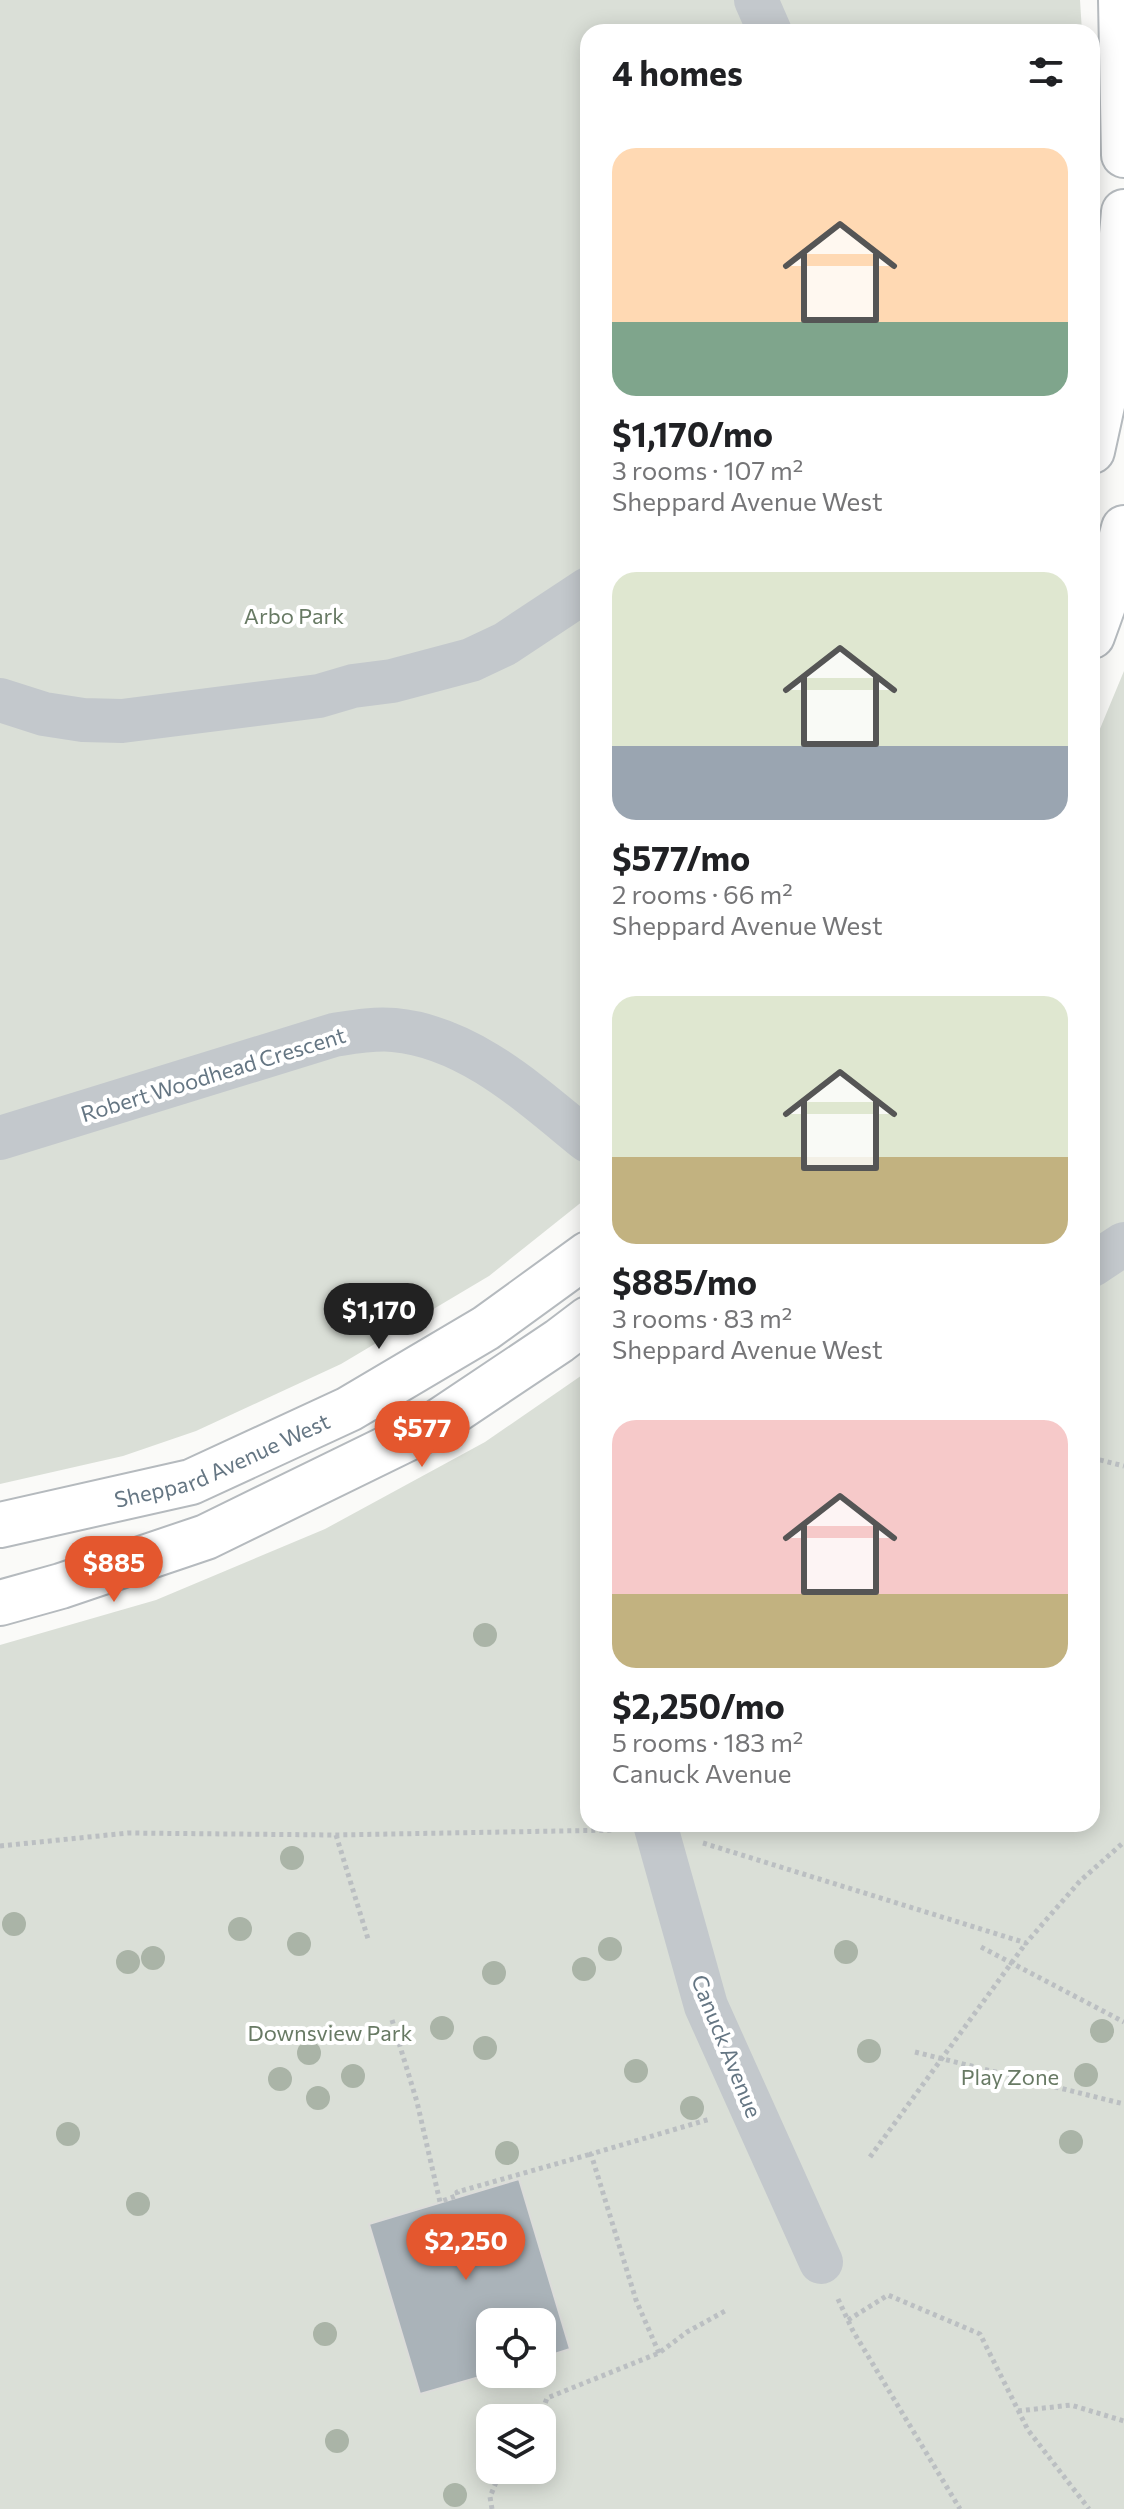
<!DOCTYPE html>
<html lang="en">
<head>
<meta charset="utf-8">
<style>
  body { margin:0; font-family:Commissioner,sans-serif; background:#f2f2f2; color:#202124; height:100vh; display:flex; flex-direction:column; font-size:30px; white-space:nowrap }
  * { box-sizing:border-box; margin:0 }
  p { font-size:26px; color:#757577 }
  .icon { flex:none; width:44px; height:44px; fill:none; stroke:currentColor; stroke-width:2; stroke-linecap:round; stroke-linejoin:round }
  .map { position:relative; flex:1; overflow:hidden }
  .details { position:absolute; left:580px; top:24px; width:520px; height:1808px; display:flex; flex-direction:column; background:#fff; border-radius:24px; box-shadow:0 4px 20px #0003 }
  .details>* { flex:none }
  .controls { position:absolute; left:476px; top:2308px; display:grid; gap:16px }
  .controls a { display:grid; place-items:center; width:80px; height:80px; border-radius:16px; background:#fff; box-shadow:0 4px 20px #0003; font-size:40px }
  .price { position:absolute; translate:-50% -68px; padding:0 18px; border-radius:28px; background:#e4572e; color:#fff; font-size:26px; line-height:52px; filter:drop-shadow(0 2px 4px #0008) }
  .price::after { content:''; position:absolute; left:50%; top:48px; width:24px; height:18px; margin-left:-12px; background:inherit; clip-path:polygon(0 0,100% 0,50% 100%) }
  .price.current { background:#222; color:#fff }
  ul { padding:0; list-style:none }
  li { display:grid; align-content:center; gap:16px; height:424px; padding:0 32px }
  li span { display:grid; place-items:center; height:248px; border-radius:24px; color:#555 }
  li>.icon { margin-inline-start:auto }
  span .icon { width:144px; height:144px; fill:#fffc; stroke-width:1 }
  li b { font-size:34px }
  h2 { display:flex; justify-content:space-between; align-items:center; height:96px; padding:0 32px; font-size:34px }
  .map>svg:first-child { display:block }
</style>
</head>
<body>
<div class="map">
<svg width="1124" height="2509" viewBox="0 0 1124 2509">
  <rect width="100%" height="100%" fill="#fafaf8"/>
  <g fill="#dadfd7" fill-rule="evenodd">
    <path d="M0,0H1080L1082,32H588V1197L489,1276L341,1364L196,1431L123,1456L0,1484Z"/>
    <path d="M1124,671V2509H0V1645L156,1600L325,1529L485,1442L588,1371V1824H1092V748ZM490,2322H542V2374H490ZM490,2418H542V2470H490Z"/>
  </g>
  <path fill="#aab3b9" stroke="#dcdcda" stroke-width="2" d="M519,2179L570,2349L542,2358V2322H490V2374L420,2394L369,2224Z"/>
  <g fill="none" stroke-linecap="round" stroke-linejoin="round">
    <g stroke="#b5babe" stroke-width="48">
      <g id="major">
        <path d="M1121,0L1124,155"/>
        <path d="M1092,451L1110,369L1124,212"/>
        <path d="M1092,636L1105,600L1124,528"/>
        <path id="s1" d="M0,1525L191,1482L349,1409L486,1328L588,1254"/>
        <path d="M0,1603L61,1586L206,1537L429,1428L559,1341L588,1319"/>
      </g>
    </g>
    <g stroke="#bbbfc2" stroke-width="5" stroke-dasharray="4 4" stroke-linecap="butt">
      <path d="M1092,1458L1124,1466"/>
      <path d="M336,1835L369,1942"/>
      <path d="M703,1843L1026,1943L1080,1881L1124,1842"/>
      <path d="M0,1846L128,1833L336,1835L615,1830"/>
      <path d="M981,1947L1124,2022"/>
      <path d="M392,2020L417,2102L440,2202L458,2195L457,2192L591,2154"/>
      <path d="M915,2052L1124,2104"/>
      <path d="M870,2157L1026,1943"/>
      <path d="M838,2299L853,2331L960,2509"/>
      <path d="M848,2320L888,2295L980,2334L1028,2430L1089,2509"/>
      <path d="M659,2353L636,2300L591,2154L710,2119"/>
      <path d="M1018,2411L1071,2405L1124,2421"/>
      <path d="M540,2418L547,2398L659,2353L687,2332L725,2311"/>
      <path d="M492,2509L490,2497L501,2470"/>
    </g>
    <g stroke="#c3c8cc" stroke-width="44">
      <path d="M756,0L770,32"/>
      <path d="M0,700L44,714L83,720L122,721L319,696L353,686L392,681L471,660L505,644L588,589"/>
      <path d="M0,1138L334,1035C353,1032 374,1028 394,1030C470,1037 531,1095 588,1141"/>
      <path d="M1092,1265L1124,1244"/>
      <path d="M655,1824L706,2006L821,2262"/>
    </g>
    <use href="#major" stroke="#fff" stroke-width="44"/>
  </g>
  <g fill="#aab4a7">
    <circle cx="485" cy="1635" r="12"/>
    <circle cx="292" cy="1858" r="12"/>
    <circle cx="14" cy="1924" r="12"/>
    <circle cx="240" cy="1929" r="12"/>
    <circle cx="299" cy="1944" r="12"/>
    <circle cx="610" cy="1949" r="12"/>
    <circle cx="846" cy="1952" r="12"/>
    <circle cx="153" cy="1958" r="12"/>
    <circle cx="128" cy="1962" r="12"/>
    <circle cx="584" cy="1969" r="12"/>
    <circle cx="494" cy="1973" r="12"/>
    <circle cx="442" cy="2028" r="12"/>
    <circle cx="1102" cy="2031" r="12"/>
    <circle cx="485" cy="2048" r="12"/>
    <circle cx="869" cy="2051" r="12"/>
    <circle cx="309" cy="2053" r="12"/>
    <circle cx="636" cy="2071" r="12"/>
    <circle cx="1086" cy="2075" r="12"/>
    <circle cx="353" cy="2076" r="12"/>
    <circle cx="280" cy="2079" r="12"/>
    <circle cx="318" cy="2098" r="12"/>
    <circle cx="692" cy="2108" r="12"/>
    <circle cx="68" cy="2134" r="12"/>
    <circle cx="1071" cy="2142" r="12"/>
    <circle cx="507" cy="2153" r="12"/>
    <circle cx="138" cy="2204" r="12"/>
    <circle cx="325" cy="2334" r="12"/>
    <circle cx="337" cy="2441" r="12"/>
    <circle cx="455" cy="2495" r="12"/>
  </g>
  <g text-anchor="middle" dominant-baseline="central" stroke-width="8" stroke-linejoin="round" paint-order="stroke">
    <g font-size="22" fill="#687a64" stroke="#fff">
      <text x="294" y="615">Arbo Park</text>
      <text x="330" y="2032">Downsview Park</text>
      <text x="1010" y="2076">Play Zone</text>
    </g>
    <g font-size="22" fill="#657683" stroke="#fff">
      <text transform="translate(213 1074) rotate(-17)">Robert Woodhead Crescent</text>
      <text stroke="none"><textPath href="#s1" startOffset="232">Sheppard Avenue West</textPath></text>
      <text transform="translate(727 2046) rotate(68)">Canuck Avenue</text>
    </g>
  </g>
</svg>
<div class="controls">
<a><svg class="icon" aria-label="locate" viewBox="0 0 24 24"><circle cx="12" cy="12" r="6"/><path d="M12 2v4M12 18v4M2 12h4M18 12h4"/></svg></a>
<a><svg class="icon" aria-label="layers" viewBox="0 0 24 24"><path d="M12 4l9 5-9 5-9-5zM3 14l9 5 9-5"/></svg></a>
</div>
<b class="price current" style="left:379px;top:1351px">$1,170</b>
<b class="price" style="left:422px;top:1469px">$577</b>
<b class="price" style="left:114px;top:1604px">$885</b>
<b class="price" style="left:466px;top:2282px">$2,250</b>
<section class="details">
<h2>4 homes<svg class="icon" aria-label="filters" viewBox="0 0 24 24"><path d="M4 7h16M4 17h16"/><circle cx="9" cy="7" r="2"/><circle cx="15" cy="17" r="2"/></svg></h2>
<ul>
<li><span style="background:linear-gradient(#ffd9b3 70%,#7fa58c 0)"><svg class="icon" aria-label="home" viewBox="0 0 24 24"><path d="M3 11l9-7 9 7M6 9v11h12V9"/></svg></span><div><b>$1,170/mo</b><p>3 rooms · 107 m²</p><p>Sheppard Avenue West</p></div></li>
<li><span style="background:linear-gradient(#dfe7d0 70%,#9aa5b1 0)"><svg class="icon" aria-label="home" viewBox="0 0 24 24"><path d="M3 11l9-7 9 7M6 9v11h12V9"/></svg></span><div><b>$577/mo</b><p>2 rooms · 66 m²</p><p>Sheppard Avenue West</p></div></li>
<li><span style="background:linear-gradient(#dfe7d0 65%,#c2b280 0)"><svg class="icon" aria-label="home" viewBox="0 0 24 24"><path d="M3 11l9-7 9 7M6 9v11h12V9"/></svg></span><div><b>$885/mo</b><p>3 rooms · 83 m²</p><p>Sheppard Avenue West</p></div></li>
<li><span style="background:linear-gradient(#f6c9c9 70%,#c2b280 0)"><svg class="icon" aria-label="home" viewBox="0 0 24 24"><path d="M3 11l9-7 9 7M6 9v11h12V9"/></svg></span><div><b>$2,250/mo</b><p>5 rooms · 183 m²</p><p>Canuck Avenue</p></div></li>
</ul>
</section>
</div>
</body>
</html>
